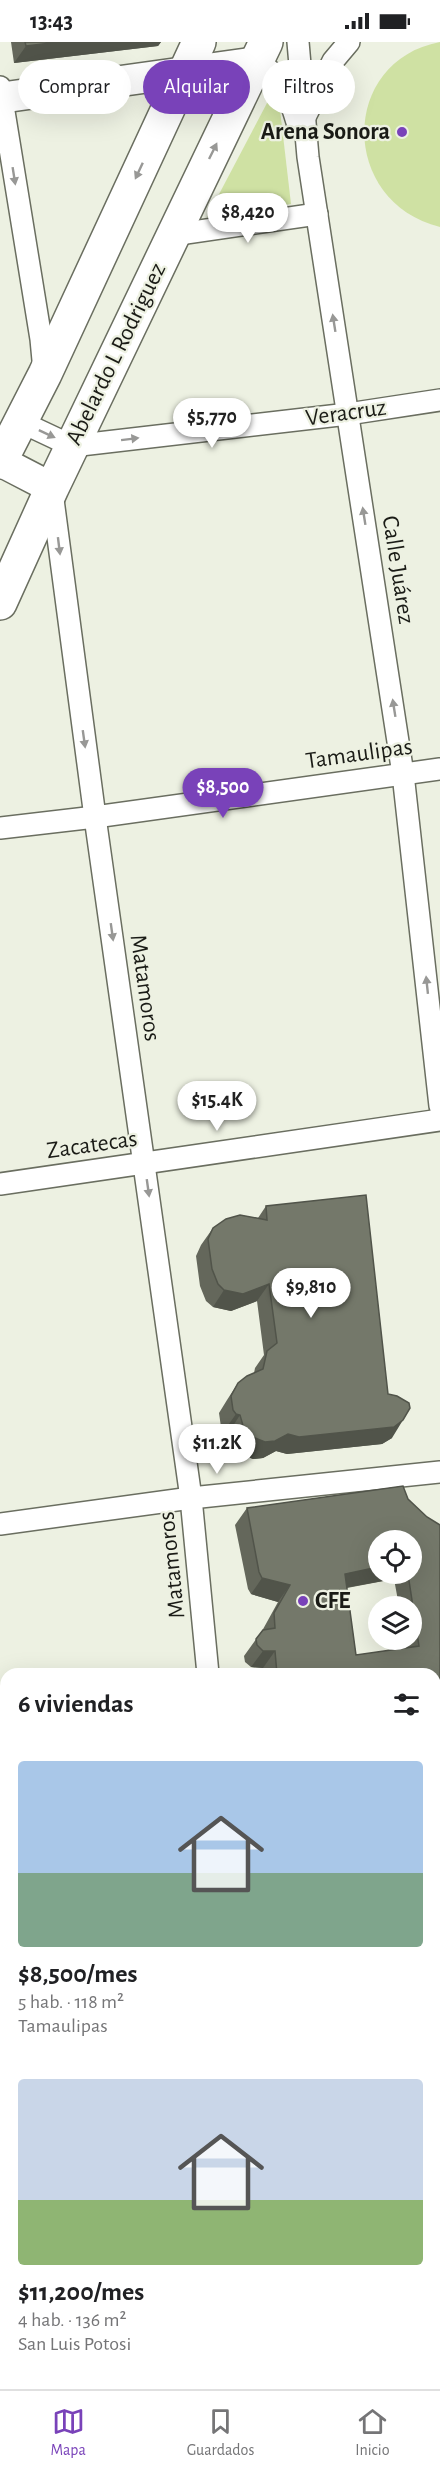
<!DOCTYPE html>
<html lang="es">
<head>
<meta charset="utf-8">
<style>
  body { margin:0; font-family:"Alegreya Sans",sans-serif; background:#f6f6f6; color:#202124; height:100vh; display:flex; flex-direction:column; font-size:22px; white-space:nowrap }
  * { box-sizing:border-box; margin:0 }
  p { font-size:20px; color:#757577 }
  .icon { flex:none; width:33px; height:33px; fill:none; stroke:currentColor; stroke-width:2; stroke-linecap:round; stroke-linejoin:round }
  .map { position:relative; flex:1; overflow:hidden }
  .drawer { position:absolute; left:0px; top:1626px; width:441px; height:722px; display:flex; flex-direction:column; background:#fff; border-radius:18px 18px 0 0; box-shadow:0 6px 24px #0002 }
  .drawer>* { flex:none }
  .guide { position:absolute; left:18px; top:18px; width:405px; height:54px; display:flex; gap:12px }
  .tools { position:absolute; left:368px; top:1488px; display:grid; gap:12px }
  .tools a { display:grid; place-items:center; width:54px; height:54px; border-radius:50%; background:#fff; box-shadow:0 6px 24px #0002; font-size:30px }
  .price { position:absolute; translate:-50% -51px; padding:0 14px; border-radius:21px; background:#fff; color:#222; font-size:20px; line-height:39px; filter:drop-shadow(0 2px 3px #0008) }
  .price::after { content:''; position:absolute; left:50%; top:36px; width:18px; height:14px; margin-left:-9px; background:inherit; clip-path:polygon(0 0,100% 0,50% 100%) }
  .price.current { background:#7942b9; color:#fff }
  ul { padding:0; list-style:none }
  li { display:grid; align-content:center; gap:12px; height:318px; padding:0 18px }
  li span { display:grid; place-items:center; height:186px; border-radius:6px; color:#555 }
  li>.icon { margin-inline-start:auto }
  span .icon { width:108px; height:108px; fill:#fffc; stroke-width:1 }
  li b { font-size:26px }
  h2 { display:flex; justify-content:space-between; align-items:center; height:72px; padding:0 18px; font-size:26px }
  .pill { padding:0 21px; border-radius:27px; background:#fff; box-shadow:0 6px 24px #0002; font-size:21px; line-height:54px }
  .pill.current { background:#7942b9; color:#fff }
  .status { display:flex; justify-content:space-between; align-items:center; height:42px; padding:0 30px; background:#fff; direction:ltr }
  .status svg { height:16px; fill:currentColor }
  .menu { display:flex; justify-content:space-around; align-items:center; height:84px; border-top:2px solid #e0e0e0; background:#fff; font-size:16px; color:#757577 }
  .menu a { display:grid; justify-items:center; gap:3px }
  .menu .current { color:#7942b9 }
  .map>svg:first-child { display:block }
</style>
</head>
<body>
<div class="status"><b>13:43</b><svg viewBox="0 0 49 12"><path d="M0 12V9h3v3zM5 12V6h3v6zM10 12V3h3v9zM15 12V0h3v12zM26 1h20v11H26zM47 4h2v5h-2z"/></svg></div>
<div class="map">
<svg width="440" height="2347" viewBox="0 0 440 2347">
  <rect width="100%" height="100%" fill="#edf1e2"/>
  <g fill="#cfe1a3">
    <path d="M440,0V185C339,160 339,19 440,0Z"/>
    <path d="M277,42L291,162L207,175Z"/>
  </g>
  <g fill="none" stroke-linecap="round" stroke-linejoin="round">
    <g stroke="#6a6e60" stroke-width="24">
      <g id="street">
        <path d="M298,0L308,115L403,732L440,1064"/>
        <path d="M257,20C284,35 288,51 297,80"/>
        <path d="M0,45L41,297L44,329"/>
        <path d="M305,75L333,19L349,0"/>
        <path d="M172,193L317,172"/>
        <path d="M21,380L72,404L348,372L440,358"/>
        <path d="M52,450L95,775L191,1456L208,1632"/>
        <path d="M0,786L95,775L440,727"/>
        <path d="M0,1142L440,1078"/>
        <path d="M0,1482L191,1456L440,1430"/>
        <path d="M0,1829H6"/>
        <path d="M435,2079L440,2078"/>
        <path d="M0,2114L6,2113"/>
        <path d="M435,2164L440,2128"/>
        <path d="M274,2342V2347"/>
        <path d="M410,2347L411,2342"/>
      </g>
    </g>
    <g stroke="#6a6e60" stroke-width="33">
      <g id="secondary">
        <path d="M0,56L257,20"/>
        <path d="M0,419L52,446"/>
      </g>
    </g>
    <g stroke="#6a6e60" stroke-width="36">
      <g id="primary">
        <path d="M0,420L45,332L199,0"/>
        <path d="M0,561L52,446L266,0"/>
      </g>
    </g>
    <use href="#street" stroke="#fff" stroke-width="21"/>
    <use href="#secondary" stroke="#fff" stroke-width="30"/>
    <use href="#primary" stroke="#fff" stroke-width="33"/>
  </g>
  <g fill="#64675b" fill-rule="evenodd">
    <path d="M11,0H161L158,4L14,21Z"/>
    <path d="M266,1164L392,1396L382,1402L287,1412L276,1409L263,1416L253,1417L236,1410L232,1404L229,1390L224,1389L221,1385L219,1371L227,1358L238,1341L254,1331L255,1326L264,1313L257,1259L231,1269L213,1265L206,1259L200,1244L196,1214L201,1203L213,1186L258,1176Z"/>
    <path d="M403,1444L435,1632H264L263,1626L251,1625L245,1620L244,1614L262,1589L278,1560L251,1552L248,1547L235,1483L247,1466ZM411,1498V1532H378ZM394,1537L399,1564H411V1598H404L405,1606L356,1613L347,1546Z"/>
  </g>
  <g fill="#51544a">
    <path d="M59,0H161L158,4L14,21L26,4Z"/>
    <path d="M269,1242L257,1259L231,1269L213,1265L224,1248Z"/>
    <path d="M236,1372L240,1373L229,1390L224,1389Z"/>
    <path d="M403,1378L392,1396L382,1402L287,1412L276,1409L263,1416L253,1417L236,1410L248,1393L288,1392Z"/>
    <path d="M378,1525V1532H398L394,1537L333,1548L345,1532Z"/>
    <path d="M262,1536L290,1543L278,1560L251,1552Z"/>
    <path d="M263,1609H275L263,1626L251,1625Z"/>
    <path d="M440,1640V1656H435V1641Z"/>
    <rect x="0" y="1746" width="6" height="16"/>
    <path d="M440,1799V1815H435V1800Z"/>
    <path d="M435,2019H440V2034L435,2035Z"/>
  </g>
  <g fill="#74786a" stroke="#51544a" stroke-width="1.5" fill-rule="evenodd">
    <path d="M25,0H59L26,4Z"/>
    <path d="M366,1153L388,1352L397,1354L409,1361L410,1366L403,1378L394,1385L299,1395L288,1392L275,1399L265,1400L248,1393L244,1387L240,1373L236,1372L233,1368L231,1354L238,1341L247,1334L263,1327L267,1309L277,1301L269,1242L243,1252L224,1248L218,1242L212,1227L208,1197L213,1186L226,1177L240,1173L267,1178L266,1164Z"/>
    <path d="M403,1444L408,1457L427,1475L440,1483V1640L435,1641V1632H277L275,1609H263L257,1603L256,1597L263,1588L275,1586L274,1571L290,1543L262,1536L259,1530L247,1466ZM378,1498H411V1532H408L419,1604L356,1613L345,1532L378,1525Z"/>
    <rect x="0" y="1658" width="6" height="88"/>
    <path d="M440,1671V1799L435,1800V1672Z"/>
    <rect x="435" y="1879" width="5" height="140"/>
  </g>
  <defs><path id="oneway-solid" d="M-6-.8H1V-3.2L6.5 0L1 3.2V.8H-6Z" transform="scale(1.5)"/></defs>
  <g fill="#989896">
    <use href="#oneway-solid" transform="translate(213 109) rotate(-64)"/>
    <use href="#oneway-solid" transform="translate(139 129) rotate(115)"/>
    <use href="#oneway-solid" transform="translate(14 134) rotate(81)"/>
    <use href="#oneway-solid" transform="translate(334 281) rotate(-99)"/>
    <use href="#oneway-solid" transform="translate(47 392) rotate(25)"/>
    <use href="#oneway-solid" transform="translate(130 397) rotate(-7)"/>
    <use href="#oneway-solid" transform="translate(364 474) rotate(-99)"/>
    <use href="#oneway-solid" transform="translate(59 504) rotate(83)"/>
    <use href="#oneway-solid" transform="translate(394 666) rotate(-99)"/>
    <use href="#oneway-solid" transform="translate(84 697) rotate(82)"/>
    <use href="#oneway-solid" transform="translate(112 890) rotate(82)"/>
    <use href="#oneway-solid" transform="translate(427 943) rotate(-96)"/>
    <use href="#oneway-solid" transform="translate(148 1146) rotate(82)"/>
  </g>
  <g fill="#7942b9" stroke="#edf1e2" stroke-width="2">
    <circle cx="402" cy="90" r="6"/>
    <circle cx="303" cy="1559" r="6"/>
  </g>
  <g text-anchor="middle" dominant-baseline="central" stroke-width="4.5" stroke-linejoin="round" paint-order="stroke">
    <g font-size="24" font-weight="bold" fill="#1a1b16" stroke="#edf1e2" text-anchor="end">
      <text x="390" y="90">Arena Sonora</text>
      <text x="315" y="1559" text-anchor="start">CFE</text>
    </g>
    <g font-size="24" fill="#1a1b16" stroke="#edf1e2">
      <text transform="translate(116 312) rotate(-64)">Abelardo L Rodriguez</text>
      <text transform="translate(346 371) rotate(-8)">Veracruz</text>
      <text transform="translate(398 528) rotate(81)">Calle Juárez</text>
      <text transform="translate(359 712) rotate(-8)">Tamaulipas</text>
      <text transform="translate(145 946) rotate(82)">Matamoros</text>
      <text transform="translate(92 1103) rotate(-8)">Zacatecas</text>
      <text transform="translate(172 1523) rotate(-96)">Matamoros</text>
    </g>
  </g>
</svg>
<div class="tools">
<a><svg class="icon" aria-label="locate" viewBox="0 0 24 24"><circle cx="12" cy="12" r="6"/><path d="M12 2v4M12 18v4M2 12h4M18 12h4"/></svg></a>
<a><svg class="icon" aria-label="layers" viewBox="0 0 24 24"><path d="M12 4l9 5-9 5-9-5zM3 14l9 5 9-5"/></svg></a>
</div>
<b class="price" style="left:248px;top:202px">$8,420</b>
<b class="price" style="left:212px;top:407px">$5,770</b>
<b class="price current" style="left:223px;top:777px">$8,500</b>
<b class="price" style="left:217px;top:1090px">$15.4K</b>
<b class="price" style="left:311px;top:1277px">$9,810</b>
<b class="price" style="left:217px;top:1433px">$11.2K</b>
<div class="guide">
<a class="pill">Comprar</a>
<a class="pill current">Alquilar</a>
<a class="pill">Filtros</a>
</div>
<section class="drawer">
<h2>6 viviendas<svg class="icon" aria-label="filters" viewBox="0 0 24 24"><path d="M4 7h16M4 17h16"/><circle cx="9" cy="7" r="2"/><circle cx="15" cy="17" r="2"/></svg></h2>
<ul>
<li><span style="background:linear-gradient(#a9c7e8 60%,#7fa58c 0)"><svg class="icon" aria-label="home" viewBox="0 0 24 24"><path d="M3 11l9-7 9 7M6 9v11h12V9"/></svg></span><div><b>$8,500/mes</b><p>5 hab. · 118 m²</p><p>Tamaulipas</p></div></li>
<li><span style="background:linear-gradient(#c9d6e8 65%,#8fb573 0)"><svg class="icon" aria-label="home" viewBox="0 0 24 24"><path d="M3 11l9-7 9 7M6 9v11h12V9"/></svg></span><div><b>$11,200/mes</b><p>4 hab. · 136 m²</p><p>San Luis Potosi</p></div></li>
</ul>
</section>
</div>
<nav class="menu">
<a class="current"><svg class="icon" aria-label="map" viewBox="0 0 24 24"><path d="M3 6l6-2 6 2 6-2v14l-6 2-6-2-6 2zM9 4v14M15 6v14"/></svg>Mapa</a>
<a><svg class="icon" aria-label="saved" viewBox="0 0 24 24"><path d="M7 4h10v16l-5-4-5 4z"/></svg>Guardados</a>
<a><svg class="icon" aria-label="home" viewBox="0 0 24 24"><path d="M3 11l9-7 9 7M6 9v11h12V9"/></svg>Inicio</a>
</nav>
</body>
</html>
